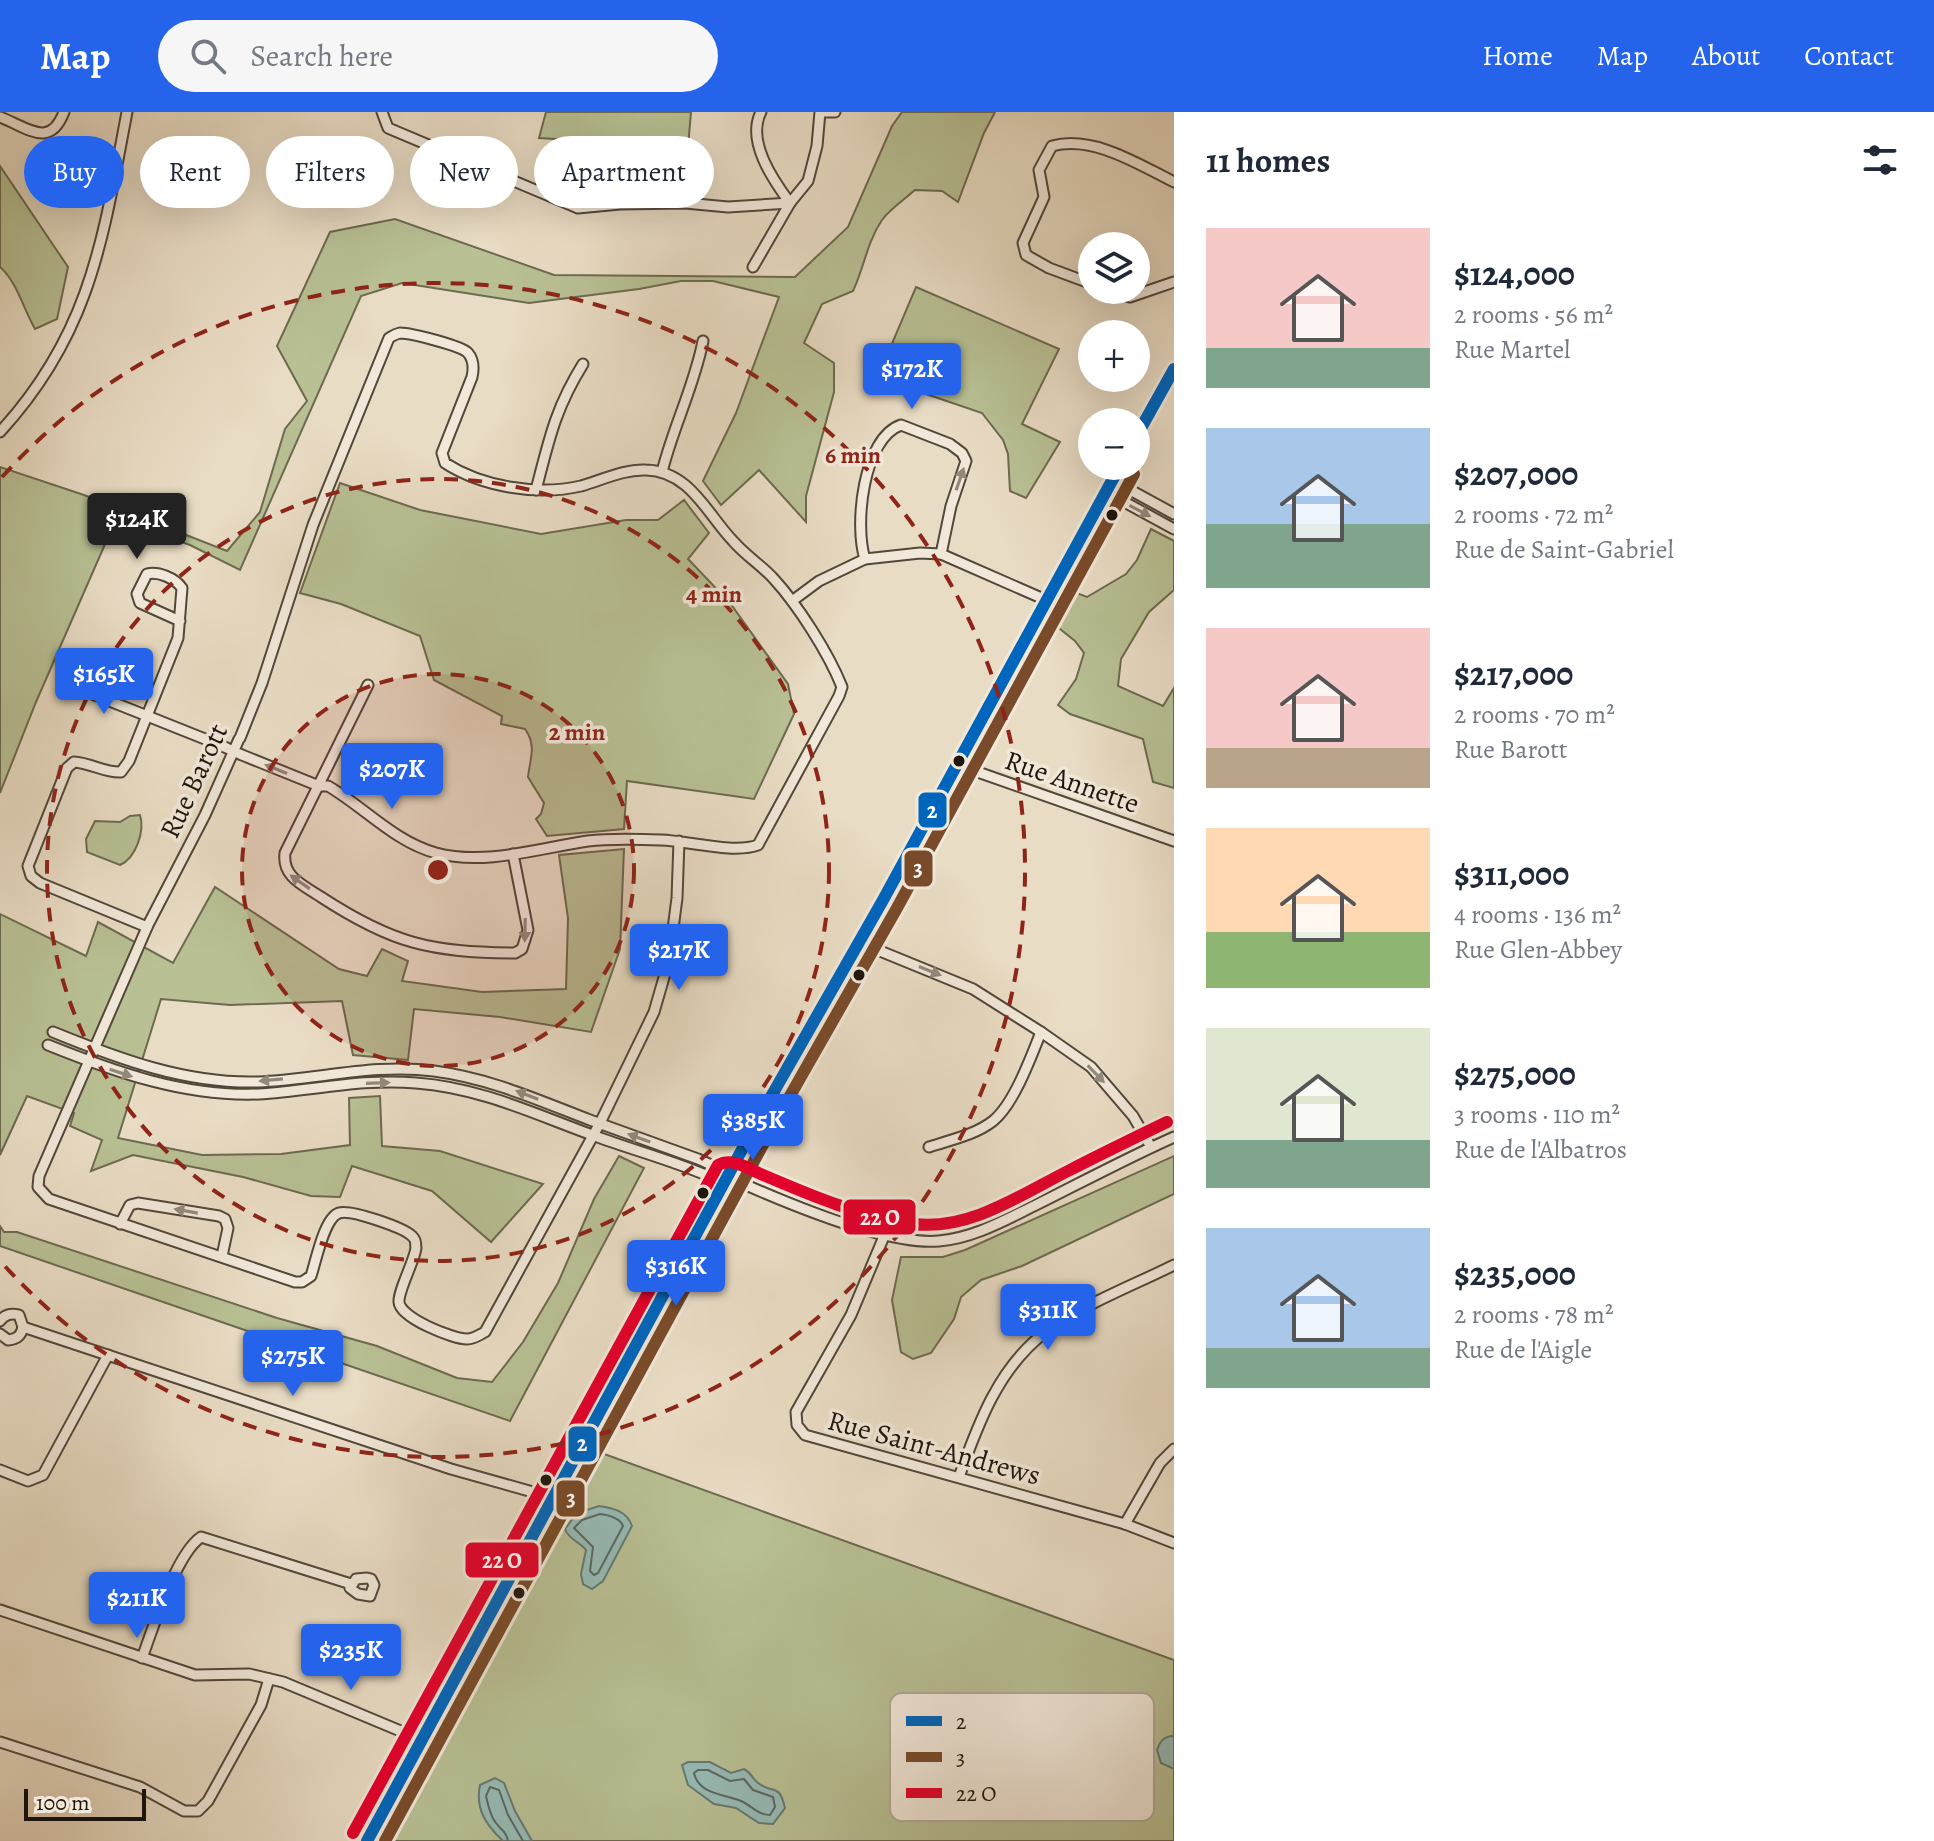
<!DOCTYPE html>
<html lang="en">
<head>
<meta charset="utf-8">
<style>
  body { margin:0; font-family:Alegreya,serif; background:#f6f6f7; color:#1f2937; height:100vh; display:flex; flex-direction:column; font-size:30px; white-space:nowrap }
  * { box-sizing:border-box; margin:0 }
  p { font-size:26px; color:#747a83 }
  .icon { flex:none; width:44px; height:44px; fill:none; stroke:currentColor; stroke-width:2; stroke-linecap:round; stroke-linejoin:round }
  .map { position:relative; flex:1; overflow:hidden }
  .drawer { display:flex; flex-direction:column; background:#fff; width:760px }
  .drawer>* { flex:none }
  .guide { position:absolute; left:24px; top:24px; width:760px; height:72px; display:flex; gap:16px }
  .fabs { position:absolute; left:1078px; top:120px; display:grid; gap:16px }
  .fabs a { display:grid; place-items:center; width:72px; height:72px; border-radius:50%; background:#fff; box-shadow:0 8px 32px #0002; font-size:40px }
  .scale { position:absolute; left:24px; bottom:20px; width:122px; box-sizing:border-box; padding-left:8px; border:4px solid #1f150d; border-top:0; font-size:22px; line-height:28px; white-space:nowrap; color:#1f150d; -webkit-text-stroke:6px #f1e8d9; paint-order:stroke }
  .price { position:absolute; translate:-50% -68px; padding:0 18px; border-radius:8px; background:#2563eb; color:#fff; font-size:26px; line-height:52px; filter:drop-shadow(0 2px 4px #0008) }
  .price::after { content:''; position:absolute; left:50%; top:48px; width:24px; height:18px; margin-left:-12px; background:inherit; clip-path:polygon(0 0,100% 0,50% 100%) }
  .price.active { background:#222; color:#fff }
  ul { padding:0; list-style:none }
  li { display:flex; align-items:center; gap:24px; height:200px; padding:0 32px }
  li span { display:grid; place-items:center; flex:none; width:224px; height:160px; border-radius:0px; color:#555 }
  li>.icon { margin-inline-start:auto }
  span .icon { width:96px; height:96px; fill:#fffc; stroke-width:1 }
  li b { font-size:34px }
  h2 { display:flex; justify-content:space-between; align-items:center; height:96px; padding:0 32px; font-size:34px }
  .chip { padding:0 28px; border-radius:36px; background:#fff; box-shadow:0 8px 32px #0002; font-size:28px; line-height:72px }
  .chip.active { background:#2563eb; color:#fff }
  header { display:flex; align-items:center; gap:48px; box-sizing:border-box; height:112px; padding:0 40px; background:#2563eb; color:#fff }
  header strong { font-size:38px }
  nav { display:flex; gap:44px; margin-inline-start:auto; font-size:28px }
  .search { width:560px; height:72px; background:#f6f6f7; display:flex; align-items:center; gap:20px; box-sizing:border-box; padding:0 28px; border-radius:44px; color:#747a83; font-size:30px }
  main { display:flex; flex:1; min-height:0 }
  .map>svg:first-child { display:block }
</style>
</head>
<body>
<header>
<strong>Map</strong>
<div class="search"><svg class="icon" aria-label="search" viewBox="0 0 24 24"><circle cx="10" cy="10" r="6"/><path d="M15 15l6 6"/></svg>Search here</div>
<nav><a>Home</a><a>Map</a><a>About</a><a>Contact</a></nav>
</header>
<main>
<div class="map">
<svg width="1174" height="1729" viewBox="0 0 1174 1729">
  <rect width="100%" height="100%" fill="#e9dcc4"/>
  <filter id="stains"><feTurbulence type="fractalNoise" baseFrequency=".0025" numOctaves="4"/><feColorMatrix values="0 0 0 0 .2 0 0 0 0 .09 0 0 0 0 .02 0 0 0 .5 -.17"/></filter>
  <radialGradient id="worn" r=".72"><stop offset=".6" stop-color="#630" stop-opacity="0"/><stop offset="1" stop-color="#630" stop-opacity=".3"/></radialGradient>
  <g fill="#b8c094" stroke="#6c6a50" stroke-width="2">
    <path d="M546,0H691L688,35L539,26Z"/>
    <path d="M902,0H995L984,21L958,90L942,79L915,78C905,87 890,97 882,108C867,130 864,156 853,179L822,192L804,231L834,251V280L806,384V410L759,358L721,393L703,369L736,301L779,185L713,169H681L639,177L529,191L402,171L361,184L240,458L190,433L153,420L109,423L36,590L0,681V355L84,383L227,439L260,400L285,317L307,289L277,234L330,120L395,107L554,163L795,165L848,115L892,14Z"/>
    <path d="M0,54L68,155L57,207L35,217C23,196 17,170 0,155Z"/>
    <path d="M916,175L1059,237L1022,312L1060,330L1026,386L1010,379L1008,342L1003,328L982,301L926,282L897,267L888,241Z"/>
    <path d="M340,371L420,398L541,422L626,408H658L684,388L709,421L688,447L730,491L788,572L794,602L754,687L627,669L624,717L547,724L536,707L541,702L544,691L528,665C530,646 537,634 525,617L501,612L502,604L434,568L420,524L341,492L300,481Z"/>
    <path d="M1151,417L1174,429V478L1149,500L1121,547L1118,574L1163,594L1174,576V676L1153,670L1143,627L1070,602L1058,593L1076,567L1084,541L1075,529L1050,509L1066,477L1087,485L1126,462L1137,448Z"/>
    <path d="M140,703C145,719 136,746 120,753L87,740L86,727L95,709L120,710L130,704Z"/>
    <path d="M624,737L620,837L591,920L500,905L414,897L408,948L353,943L342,889L230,893L161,887L118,1026L202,1043L281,1042L350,1033L349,986L380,984L382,1034L440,1039L543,1072L491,1130L432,1079L352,1054L340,1085L311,1084L243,1065L133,1043L91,1059L102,1028L70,1014L74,1001L27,984L0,1043V802L86,844L98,810L173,851L215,775L339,857L367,864L382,837L408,849L402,869L482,880L566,877L568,806L559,743Z"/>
    <path d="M619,1044L644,1056L510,1309L0,1134V1114L4,1120H17L277,1206L377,1234L457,1266L492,1270L523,1230L558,1171L594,1087Z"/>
    <path d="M1174,1044V1082L1022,1154L981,1168L961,1185L954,1207L931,1241L913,1247L901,1240L892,1188L901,1145H943L965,1138Z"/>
    <path d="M582,1334L1174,1548V1729H375L422,1628Z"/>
  </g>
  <g fill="#97bbb6" stroke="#677972" stroke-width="2">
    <path d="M599,1394C613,1396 627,1399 632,1414L603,1469L592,1477L583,1472L581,1462L586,1438C580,1430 568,1427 565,1417L577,1401Z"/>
    <path d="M1174,1624V1657L1161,1651L1157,1638C1160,1629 1164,1624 1174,1624Z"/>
    <path d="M688,1650H710L731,1661L744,1657C752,1661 752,1667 758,1671C774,1683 779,1670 785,1696L773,1712L759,1711L736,1696L714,1692L688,1673L682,1653Z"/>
    <path d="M495,1666L504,1671L515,1699L532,1729H503C486,1713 475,1697 480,1673Z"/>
  </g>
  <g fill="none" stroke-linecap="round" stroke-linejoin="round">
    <g stroke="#5b6862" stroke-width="2">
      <path d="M600,1402C608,1403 620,1406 623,1414L598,1461L594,1463L590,1459L593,1435L574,1416L582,1408Z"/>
      <path d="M698,1658H708L730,1669L744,1667L753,1678L773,1685L775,1695L770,1703C758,1703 752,1694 741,1689C725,1682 699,1683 694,1661Z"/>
      <path d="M508,1729C506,1719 502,1719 496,1711C490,1704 488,1693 486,1684L490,1675L499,1678L508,1703L523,1729"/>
    </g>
    <g stroke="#52473b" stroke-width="13">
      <g id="minor">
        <path d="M382,0L388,16L578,96L620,92L685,91L728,95L790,91"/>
        <path d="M761,0C746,29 773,68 790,91"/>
        <path d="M822,0H835"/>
        <path d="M0,5C28,16 50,37 64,0"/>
        <path d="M753,155L790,91L808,69L817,34L820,0"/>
        <path d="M1092,172L1049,156L1026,143L1023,131L1044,85L1039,58L1052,34C1093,23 1138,52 1174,70"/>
        <path d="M1110,178L1130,185L1174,170"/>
        <path d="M0,320C91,221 103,126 127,0"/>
        <path d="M1136,325L1174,257"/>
        <path d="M662,360C673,315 694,275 703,229"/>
        <path d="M1112,368L1174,402"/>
        <path d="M536,378C549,328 555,297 583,252"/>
        <path d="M1106,380L1174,417"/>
        <path d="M865,447C854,413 863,326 901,313L950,332L962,341L966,349L951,394L941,442"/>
        <path d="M792,489L819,469L865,447L920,441L941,442L1046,488"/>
        <path d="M368,573L285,741C282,765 303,773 321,785C393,832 430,840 515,841L522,837L528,818L513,742"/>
        <path d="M72,574L220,633C227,636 235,640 242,643L319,674H328C364,695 395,730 436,741C485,754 540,736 588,729C612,726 637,727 661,728C689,729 734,742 758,733L839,584L842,575C829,542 798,493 773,466C761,453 745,443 733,429C707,402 690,359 646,358C624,357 602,368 581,374C538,384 482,375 445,351L442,341L472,265C474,256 474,248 468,241C462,234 411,221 400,221C395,222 394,223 389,226L313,413L262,571L240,626L239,627L205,703L148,813L39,1064L38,1075L49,1087L295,1170H302L311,1164C316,1149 324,1106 339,1101C351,1097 404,1116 412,1124C417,1129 415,1130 416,1136C414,1150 398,1179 399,1190C400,1206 453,1227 467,1227C474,1227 479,1223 485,1220L600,1011L654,900L669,848L677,786L679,729"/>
        <path d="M955,652L1174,729"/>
        <path d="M147,815L40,771L31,764L28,754L67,656L74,650C91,651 105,661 121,660L129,649L178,526L182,476C175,466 158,459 147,462L137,482L140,491L180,509"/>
        <path d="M858,830L973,877L1041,920L1091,955L1133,1004L1151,1035"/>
        <path d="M53,920C119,947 186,972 258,970C317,968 374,951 434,959C489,966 538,988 590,1008C626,1021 662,1034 698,1047L720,1057L728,1065C779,1088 885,1134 939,1129C974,1126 1005,1108 1036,1093C1082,1070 1127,1046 1174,1025"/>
        <path d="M48,933C115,960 185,985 259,982C311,979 363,966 416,971C482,976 534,1002 595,1024C635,1039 676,1049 715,1067L728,1065"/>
        <path d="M929,1035C950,1028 975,1023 993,1009C1014,992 1031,945 1041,920"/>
        <path d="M120,1112L130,1093L138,1091L219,1104L225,1107L228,1116L222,1144"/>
        <path d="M885,1122L851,1203L796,1300L797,1313L805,1323L1125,1412L1174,1431"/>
        <path d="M0,1209C5,1202 11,1201 19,1203L23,1215C21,1224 17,1227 8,1228L0,1222"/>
        <path d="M23,1215L451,1357L554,1386"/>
        <path d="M0,1358L28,1369L43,1363L108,1243"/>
        <path d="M959,1365C978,1312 999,1254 1047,1219C1086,1191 1132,1174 1174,1153"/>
        <path d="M1125,1412L1160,1351L1174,1337"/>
        <path d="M367,1466L371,1467L374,1473L370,1484L358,1482L350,1476L356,1467Z"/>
        <path d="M0,1498L195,1563L249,1562L283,1570L422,1628"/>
        <path d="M142,1546C153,1516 176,1442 201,1425L351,1472"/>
        <path d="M0,1630L140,1675L184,1699H198L208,1689L261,1593L269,1567"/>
        <path d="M367,1729L764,997L883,788L1120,354"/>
      </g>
    </g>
    <use href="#minor" stroke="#f1e8d9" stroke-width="9"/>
    <g stroke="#f1e8d9" stroke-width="18">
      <g id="bus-1">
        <path d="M1136,325L1174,257"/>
        <path d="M367,1729L764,997L883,788L1120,354"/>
      </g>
    </g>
    <g stroke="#f1e8d9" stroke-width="18">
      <path id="bus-2" d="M385,1729L778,1005L897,796L1134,362"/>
    </g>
    <g stroke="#f1e8d9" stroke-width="18">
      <path id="bus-3" d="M353,1721L718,1053C733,1045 749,1057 763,1063C812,1084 862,1105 914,1112C969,1119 1022,1082 1068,1059C1101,1042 1134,1026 1167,1010"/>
    </g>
    <use href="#bus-1" stroke="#0065bd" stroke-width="12"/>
    <use href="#bus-2" stroke="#7a4b2a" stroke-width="12"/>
    <use href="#bus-3" stroke="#e4002b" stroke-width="12"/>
  </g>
  <defs><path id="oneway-solid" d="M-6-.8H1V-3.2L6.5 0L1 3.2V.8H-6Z" transform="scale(2)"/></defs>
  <g fill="#92897d">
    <use href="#oneway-solid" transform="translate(960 367) rotate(-71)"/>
    <use href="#oneway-solid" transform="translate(1140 399) rotate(28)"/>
    <use href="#oneway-solid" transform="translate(276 657) rotate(-158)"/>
    <use href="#oneway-solid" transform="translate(300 770) rotate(-145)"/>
    <use href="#oneway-solid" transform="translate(525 818) rotate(91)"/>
    <use href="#oneway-solid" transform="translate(930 859) rotate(22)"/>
    <use href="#oneway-solid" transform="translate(121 961) rotate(18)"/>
    <use href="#oneway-solid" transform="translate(1096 962) rotate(46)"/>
    <use href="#oneway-solid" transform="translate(271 968) rotate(175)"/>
    <use href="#oneway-solid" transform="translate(378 971) rotate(-2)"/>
    <use href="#oneway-solid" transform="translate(527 983) rotate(-159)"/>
    <use href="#oneway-solid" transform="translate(639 1026) rotate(-160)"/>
    <use href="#oneway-solid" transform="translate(186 1099) rotate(-170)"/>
  </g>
  <circle cx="438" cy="758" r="196" fill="#8f2418" fill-opacity=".12"/>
  <g fill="none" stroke="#8f2418" stroke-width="4" stroke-dasharray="14 10">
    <circle cx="438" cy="758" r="196"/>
    <circle cx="438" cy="758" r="391"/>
    <path d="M2 365A587 587 0 1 1 2 1151"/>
  </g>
  <g fill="#1f150d" stroke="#f1e8d9" stroke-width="3">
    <circle cx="1112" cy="403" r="7"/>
    <circle cx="959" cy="649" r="7"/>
    <circle cx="859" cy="863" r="7"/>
    <circle cx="703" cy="1081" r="7"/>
    <circle cx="546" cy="1368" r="7"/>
    <circle cx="519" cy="1481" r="7"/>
  </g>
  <g text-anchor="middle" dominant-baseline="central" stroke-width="7" stroke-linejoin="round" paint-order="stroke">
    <g font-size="28" fill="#1f150d" stroke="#f1e8d9">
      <text transform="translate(194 669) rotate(-65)">Rue Barott</text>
      <text transform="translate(1072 670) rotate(19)">Rue Annette</text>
      <text transform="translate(934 1336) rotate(15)">Rue Saint-Andrews</text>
    </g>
  </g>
  <rect x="890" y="1581" width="264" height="128" rx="12" fill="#f1e8d9" stroke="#b2a99c" stroke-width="2"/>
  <rect x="906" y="1604" width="36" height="10" fill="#0065bd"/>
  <rect x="906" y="1640" width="36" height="10" fill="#7a4b2a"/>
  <rect x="906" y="1676" width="36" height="10" fill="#e4002b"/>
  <g font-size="22" fill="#1f150d">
    <text x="956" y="1617">2</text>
    <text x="956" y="1653">3</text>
    <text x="956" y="1689">22 O</text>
  </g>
  <circle cx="438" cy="758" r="12" fill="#8f2418" stroke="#f1e8d9" stroke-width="4"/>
  <g font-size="24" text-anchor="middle" font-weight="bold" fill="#8f2418" stroke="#f1e8d9" stroke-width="7" stroke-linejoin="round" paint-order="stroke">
    <text x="853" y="351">6 min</text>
    <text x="714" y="490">4 min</text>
    <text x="577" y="628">2 min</text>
  </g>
  <g stroke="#f1e8d9" stroke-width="3">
    <rect x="917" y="679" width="31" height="38" rx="8" fill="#0065bd"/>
    <rect x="903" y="737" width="31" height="39" rx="8" fill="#7a4b2a"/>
    <rect x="842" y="1086" width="75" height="38" rx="8" fill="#e4002b"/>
    <rect x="567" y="1313" width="31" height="38" rx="8" fill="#0065bd"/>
    <rect x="555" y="1367" width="31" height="39" rx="8" fill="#7a4b2a"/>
    <rect x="464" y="1429" width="76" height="38" rx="8" fill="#e4002b"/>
  </g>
  <g font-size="22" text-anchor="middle" font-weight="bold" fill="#fff">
    <text x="932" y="706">2</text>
    <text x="918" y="764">3</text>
    <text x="880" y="1113">22 O</text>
    <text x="582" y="1339">2</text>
    <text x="571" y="1394">3</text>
    <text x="502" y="1456">22 O</text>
  </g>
  <rect width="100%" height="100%" filter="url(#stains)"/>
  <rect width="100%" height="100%" fill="url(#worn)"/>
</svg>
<div class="fabs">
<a><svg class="icon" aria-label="layers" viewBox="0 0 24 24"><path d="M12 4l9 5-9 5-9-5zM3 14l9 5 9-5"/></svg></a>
<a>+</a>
<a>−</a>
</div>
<div class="scale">100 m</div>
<b class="price" style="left:912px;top:299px">$172K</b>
<b class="price active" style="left:137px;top:449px">$124K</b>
<b class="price" style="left:104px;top:604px">$165K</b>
<b class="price" style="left:392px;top:699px">$207K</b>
<b class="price" style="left:679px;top:880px">$217K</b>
<b class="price" style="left:753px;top:1050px">$385K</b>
<b class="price" style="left:676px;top:1196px">$316K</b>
<b class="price" style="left:1048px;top:1240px">$311K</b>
<b class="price" style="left:293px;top:1286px">$275K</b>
<b class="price" style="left:137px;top:1528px">$211K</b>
<b class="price" style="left:351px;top:1580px">$235K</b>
<div class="guide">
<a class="chip active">Buy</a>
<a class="chip">Rent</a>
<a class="chip">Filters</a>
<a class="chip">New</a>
<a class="chip">Apartment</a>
</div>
</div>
<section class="drawer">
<h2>11 homes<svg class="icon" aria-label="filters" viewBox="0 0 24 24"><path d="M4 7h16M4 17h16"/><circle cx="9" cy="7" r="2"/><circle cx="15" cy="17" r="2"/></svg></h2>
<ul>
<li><span style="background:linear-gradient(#f6c9c9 75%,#7fa58c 0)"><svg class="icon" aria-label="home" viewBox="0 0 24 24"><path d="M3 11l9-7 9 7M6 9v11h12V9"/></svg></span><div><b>$124,000</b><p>2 rooms · 56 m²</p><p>Rue Martel</p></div></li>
<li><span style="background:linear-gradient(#a9c7e8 60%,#7fa58c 0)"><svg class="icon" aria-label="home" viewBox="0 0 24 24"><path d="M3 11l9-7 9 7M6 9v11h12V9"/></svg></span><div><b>$207,000</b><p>2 rooms · 72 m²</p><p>Rue de Saint-Gabriel</p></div></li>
<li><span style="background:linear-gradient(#f6c9c9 75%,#b9a48a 0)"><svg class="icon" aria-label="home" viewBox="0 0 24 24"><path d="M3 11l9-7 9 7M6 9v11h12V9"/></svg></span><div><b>$217,000</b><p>2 rooms · 70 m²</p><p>Rue Barott</p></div></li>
<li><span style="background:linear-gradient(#ffd9b3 65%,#8fb573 0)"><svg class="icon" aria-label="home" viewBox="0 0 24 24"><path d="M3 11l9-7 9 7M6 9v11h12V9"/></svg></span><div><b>$311,000</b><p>4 rooms · 136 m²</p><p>Rue Glen-Abbey</p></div></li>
<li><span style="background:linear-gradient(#dfe7d0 70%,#7fa58c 0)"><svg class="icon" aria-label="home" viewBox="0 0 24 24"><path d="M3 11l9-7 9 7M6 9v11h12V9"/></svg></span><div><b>$275,000</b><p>3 rooms · 110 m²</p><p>Rue de l'Albatros</p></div></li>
<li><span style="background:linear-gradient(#a9c7e8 75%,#7fa58c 0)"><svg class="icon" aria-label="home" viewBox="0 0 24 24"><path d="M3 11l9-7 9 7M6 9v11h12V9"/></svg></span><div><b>$235,000</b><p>2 rooms · 78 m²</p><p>Rue de l'Aigle</p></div></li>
</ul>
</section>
</main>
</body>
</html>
